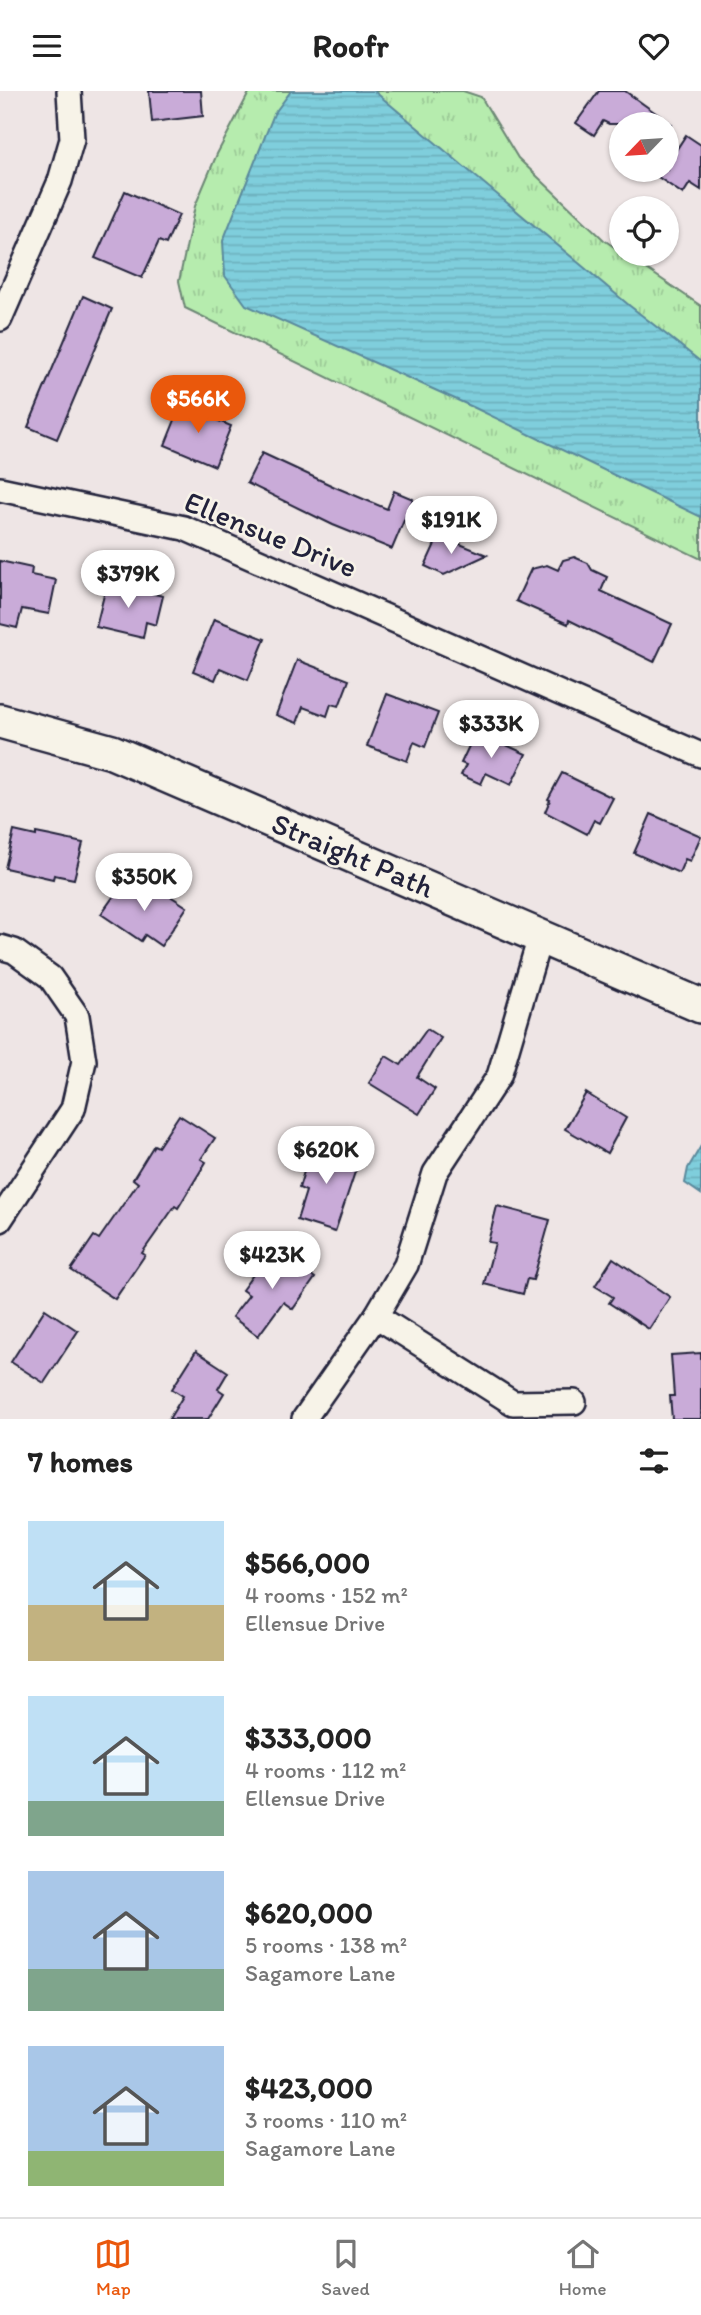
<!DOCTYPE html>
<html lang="en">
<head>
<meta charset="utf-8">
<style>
  body { margin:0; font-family:Itim,sans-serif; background:#f6f6f6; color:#222; height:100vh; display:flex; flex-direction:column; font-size:26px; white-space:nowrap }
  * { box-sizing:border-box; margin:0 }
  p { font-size:23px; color:#767676 }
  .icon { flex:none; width:38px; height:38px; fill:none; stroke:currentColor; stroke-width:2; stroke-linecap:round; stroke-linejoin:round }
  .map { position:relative; height:1328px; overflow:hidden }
  .sheet { display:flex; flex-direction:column; background:#fff; flex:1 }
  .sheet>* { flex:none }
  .needle { width:46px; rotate:245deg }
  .tools { position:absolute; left:609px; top:21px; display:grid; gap:14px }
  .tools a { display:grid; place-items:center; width:70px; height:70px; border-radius:50%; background:#fff; box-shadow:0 2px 5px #0004; font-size:35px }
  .price { position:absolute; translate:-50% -60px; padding:0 16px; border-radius:24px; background:#fff; color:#222; font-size:23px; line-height:46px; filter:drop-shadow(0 2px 4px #0008) }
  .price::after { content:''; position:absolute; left:50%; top:42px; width:21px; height:16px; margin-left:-10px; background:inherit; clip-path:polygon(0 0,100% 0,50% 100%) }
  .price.on { background:#ea580c; color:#fff }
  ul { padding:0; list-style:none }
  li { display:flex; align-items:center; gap:21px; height:175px; padding:0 28px }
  li span { display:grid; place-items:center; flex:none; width:196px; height:140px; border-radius:0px; color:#555 }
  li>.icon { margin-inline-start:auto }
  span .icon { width:84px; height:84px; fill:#fffc; stroke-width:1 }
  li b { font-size:30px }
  h2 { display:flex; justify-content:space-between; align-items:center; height:84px; padding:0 28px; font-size:30px }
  header { display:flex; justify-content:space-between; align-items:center; height:91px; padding:0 28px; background:#fff; font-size:32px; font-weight:700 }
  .tab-bar { display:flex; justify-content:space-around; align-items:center; height:98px; border-top:2px solid #e0e0e0; background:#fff; font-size:19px; color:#767676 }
  .tab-bar a { display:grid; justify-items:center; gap:4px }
  .tab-bar .on { color:#ea580c }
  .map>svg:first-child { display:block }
</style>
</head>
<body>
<header><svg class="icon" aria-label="menu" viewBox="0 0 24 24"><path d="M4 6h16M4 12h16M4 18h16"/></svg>Roofr<svg class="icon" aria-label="heart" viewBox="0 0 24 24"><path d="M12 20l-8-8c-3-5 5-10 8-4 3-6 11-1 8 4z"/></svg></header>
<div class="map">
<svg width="701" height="1328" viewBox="0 0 701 1328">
  <defs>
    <pattern id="grass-tufts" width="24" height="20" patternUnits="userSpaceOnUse" patternTransform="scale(1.75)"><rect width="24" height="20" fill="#b6ecae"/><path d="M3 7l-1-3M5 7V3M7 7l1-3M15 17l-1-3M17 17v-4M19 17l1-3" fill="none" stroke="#9cca97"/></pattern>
    <pattern id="water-rules" width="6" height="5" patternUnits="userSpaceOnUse" patternTransform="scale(1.75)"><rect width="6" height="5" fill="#7fcedc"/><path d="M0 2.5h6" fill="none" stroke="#6db1be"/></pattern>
  </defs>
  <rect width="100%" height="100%" fill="#eee5e5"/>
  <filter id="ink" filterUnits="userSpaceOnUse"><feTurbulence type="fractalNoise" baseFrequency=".0143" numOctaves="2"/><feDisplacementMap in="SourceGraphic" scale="14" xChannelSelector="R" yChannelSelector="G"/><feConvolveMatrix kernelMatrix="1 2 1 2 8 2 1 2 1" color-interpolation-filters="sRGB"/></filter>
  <g filter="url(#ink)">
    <path fill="url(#grass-tufts)" stroke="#6c8774" stroke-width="2" d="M250,0H463L481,6L518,67L604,149L701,215V468L185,217L179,190L195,115L217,63Z"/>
    <g fill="url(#water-rules)" stroke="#5a899c" stroke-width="2">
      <path d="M291,0H374L630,215L701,271V426L475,317L246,214L225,185L223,150L274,23Z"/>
      <path d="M701,1055V1103L685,1092L688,1077Z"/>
    </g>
    <g fill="#c9abd8" stroke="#22223b" stroke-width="2">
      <path d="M149,0H201L203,25L152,31Z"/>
      <path d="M599,0H625L671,33H609L603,30L594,44L576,32Z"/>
      <path d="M686,44L701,54V99L690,92L683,103L658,86L663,79H667V73Z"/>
      <path d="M125,100L179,124L166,153L159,150L142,187L95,167Z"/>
      <path d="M83,205L112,218L57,348L28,336Z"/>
      <path d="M181,314L231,335L215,375L165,354Z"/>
      <path d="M262,362L335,396L387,418L394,400L413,408L392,458L333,434L247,392Z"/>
      <path d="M439,444L455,451L487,464L444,484L425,475Z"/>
      <path d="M574,466L588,472L592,479L607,486L601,500L672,533L654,571L569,529L568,533L516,510L531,478L547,474L558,479L563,469Z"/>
      <path d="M0,470L32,477L31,484L56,489L49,523L22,518L17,537L0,533Z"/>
      <path d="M107,492L163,505L156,534L146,531L143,547L96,536Z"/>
      <path d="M214,528L265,548L248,589L220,577L215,589L193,580Z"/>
      <path d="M297,569L349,589L339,615L331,613L327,625L303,616L297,632L276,624Z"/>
      <path d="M387,603L438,622L425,656L414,651L407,670L367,655Z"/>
      <path d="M476,640L526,663L511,694L486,682L481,693L461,684L466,674L461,672Z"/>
      <path d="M562,682L613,707L600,732L594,729L587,743L545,721L550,709L548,708Z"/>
      <path d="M651,723L701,745L690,770L685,768L679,782L634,762Z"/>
      <path d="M14,740L36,745V742L51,745L83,752L74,788L54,784L53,788L5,777Z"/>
      <path d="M126,788L152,806L158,797L187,816L161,855L145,844L141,850L101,823Z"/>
      <path d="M427,938L441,947L417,986L435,998L419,1023L369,992L386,965L401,974Z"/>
      <path d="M586,1002L626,1027L607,1062L565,1038Z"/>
      <path d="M179,1024L215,1047L201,1068L206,1071L178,1117L175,1115L142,1162L145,1164L115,1208L71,1179L94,1145L99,1148L138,1092L133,1088L154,1054L158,1056Z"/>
      <path d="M313,1051L360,1066L335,1141L297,1129L306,1100L299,1097Z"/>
      <path d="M497,1115L550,1129L533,1189L527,1188L523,1203L484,1193L495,1152L488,1151Z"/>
      <path d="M273,1156L315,1187L293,1218L283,1211L258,1245L232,1226L249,1204L242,1199Z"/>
      <path d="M613,1167L670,1206L649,1238L609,1212L613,1206L595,1195Z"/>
      <path d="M45,1218L78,1240L44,1292L11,1271Z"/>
      <path d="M196,1260L228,1281L218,1298L224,1302L208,1328H169L183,1305L172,1298Z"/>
      <path d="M701,1262V1328H672L670,1305H674L671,1264Z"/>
    </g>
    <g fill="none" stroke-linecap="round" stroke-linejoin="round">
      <g stroke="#22223b" stroke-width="28">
        <g id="minor">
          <path d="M0,228L60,90L72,48L69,0"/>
          <path d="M0,398L184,437L701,664"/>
          <path d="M0,856L14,860L50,886L77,925L84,970L73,1018L0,1129"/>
          <path d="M376,1225L513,1312L574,1311"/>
          <path d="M304,1328L376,1225L406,1174L435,1082L499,985L540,846"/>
        </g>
      </g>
      <g stroke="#22223b" stroke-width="38">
        <path id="secondary" d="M0,630L112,661L701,915"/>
      </g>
      <use href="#minor" stroke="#f7f3e8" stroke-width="23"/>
      <use href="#secondary" stroke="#f7f3e8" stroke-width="33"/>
    </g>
  </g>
  <g text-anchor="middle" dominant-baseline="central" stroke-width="5" stroke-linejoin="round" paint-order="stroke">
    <g font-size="30" fill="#22223b" stroke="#f7f3e8">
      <text transform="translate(271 443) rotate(22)">Ellensue Drive</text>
      <text transform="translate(353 764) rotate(23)">Straight Path</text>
    </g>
  </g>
</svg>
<div class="tools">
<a><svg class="needle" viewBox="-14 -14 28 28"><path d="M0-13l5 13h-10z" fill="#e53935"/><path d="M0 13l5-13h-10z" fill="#767676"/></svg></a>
<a><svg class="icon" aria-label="locate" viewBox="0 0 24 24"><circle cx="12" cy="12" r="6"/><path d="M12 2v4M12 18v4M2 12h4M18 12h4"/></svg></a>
</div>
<b class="price on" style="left:198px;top:344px">$566K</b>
<b class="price" style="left:451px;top:465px">$191K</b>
<b class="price" style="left:128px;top:519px">$379K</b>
<b class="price" style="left:491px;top:669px">$333K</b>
<b class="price" style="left:144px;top:822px">$350K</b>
<b class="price" style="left:326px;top:1095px">$620K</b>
<b class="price" style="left:272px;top:1200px">$423K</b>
</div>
<section class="sheet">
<h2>7 homes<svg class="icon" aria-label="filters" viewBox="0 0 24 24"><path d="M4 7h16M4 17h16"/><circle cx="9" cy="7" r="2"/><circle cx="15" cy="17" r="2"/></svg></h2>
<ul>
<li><span style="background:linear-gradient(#bfe0f5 60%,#c2b280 0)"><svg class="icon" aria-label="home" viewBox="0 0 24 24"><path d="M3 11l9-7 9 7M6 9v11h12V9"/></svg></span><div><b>$566,000</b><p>4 rooms · 152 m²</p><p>Ellensue Drive</p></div></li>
<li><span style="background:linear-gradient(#bfe0f5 75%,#7fa58c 0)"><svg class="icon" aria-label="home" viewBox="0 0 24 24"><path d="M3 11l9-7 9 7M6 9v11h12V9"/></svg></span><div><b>$333,000</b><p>4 rooms · 112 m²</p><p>Ellensue Drive</p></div></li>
<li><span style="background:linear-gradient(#a9c7e8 70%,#7fa58c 0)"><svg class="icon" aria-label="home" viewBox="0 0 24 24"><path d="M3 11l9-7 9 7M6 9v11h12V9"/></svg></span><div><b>$620,000</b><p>5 rooms · 138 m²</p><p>Sagamore Lane</p></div></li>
<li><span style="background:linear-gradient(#a9c7e8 75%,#8fb573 0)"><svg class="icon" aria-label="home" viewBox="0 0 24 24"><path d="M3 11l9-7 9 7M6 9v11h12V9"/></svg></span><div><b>$423,000</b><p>3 rooms · 110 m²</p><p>Sagamore Lane</p></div></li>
</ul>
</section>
<nav class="tab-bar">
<a class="on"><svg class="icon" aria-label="map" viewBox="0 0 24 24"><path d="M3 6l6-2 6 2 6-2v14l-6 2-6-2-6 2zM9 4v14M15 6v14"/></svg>Map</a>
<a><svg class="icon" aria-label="saved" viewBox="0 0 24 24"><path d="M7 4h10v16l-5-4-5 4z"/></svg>Saved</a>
<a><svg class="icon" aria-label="home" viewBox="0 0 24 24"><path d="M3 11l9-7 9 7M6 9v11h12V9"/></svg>Home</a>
</nav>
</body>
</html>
